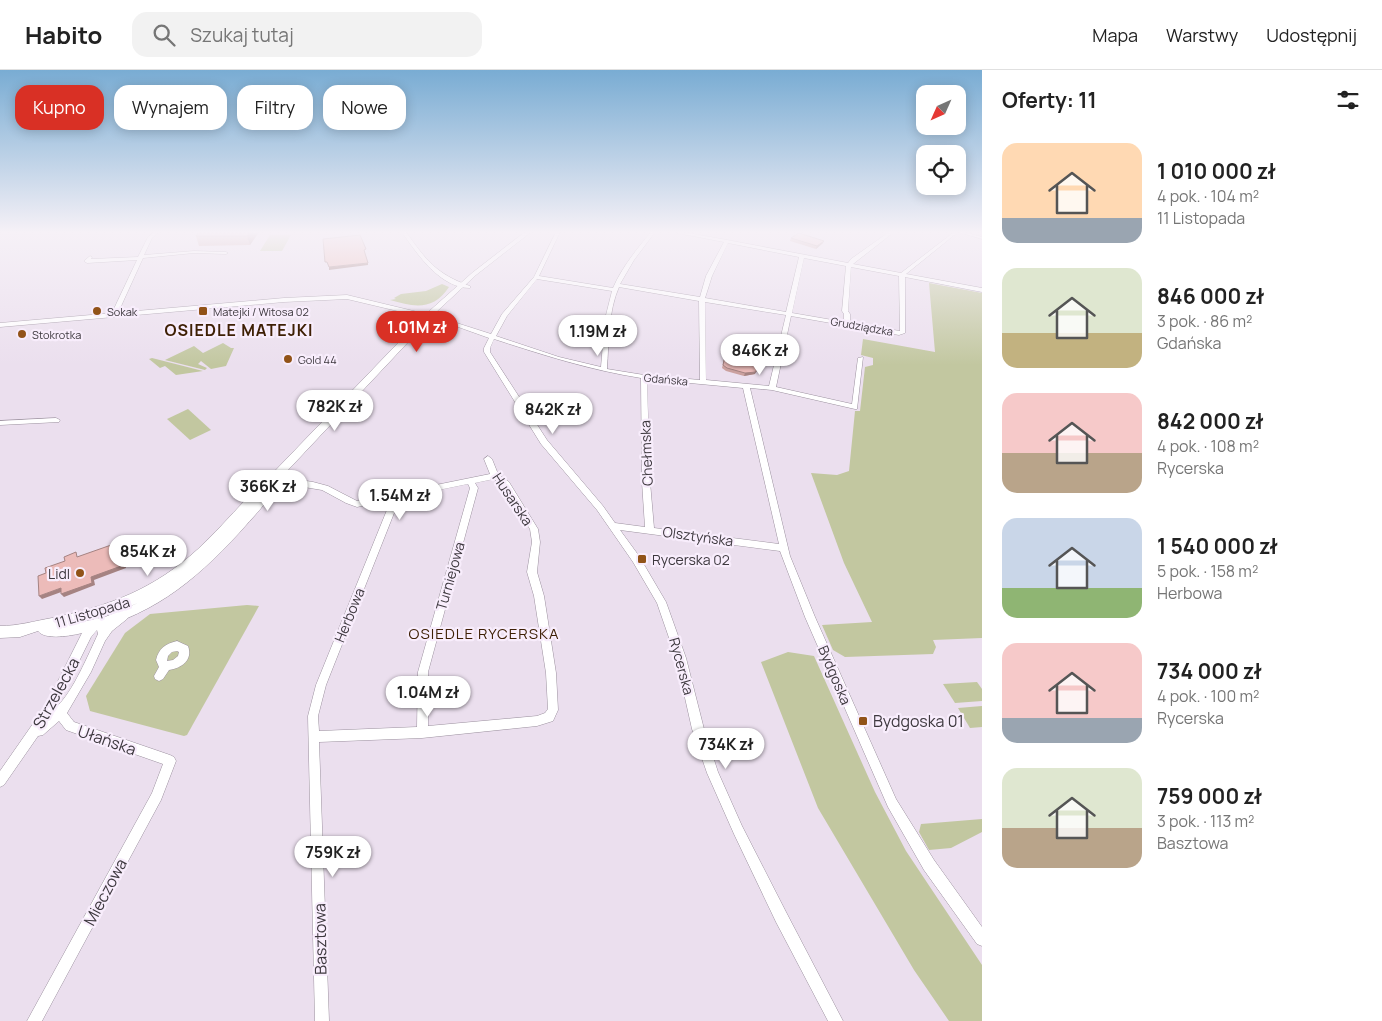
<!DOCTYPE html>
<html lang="pl">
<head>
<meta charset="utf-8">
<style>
  body { margin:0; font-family:Manrope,sans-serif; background:#f2f2f2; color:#222; height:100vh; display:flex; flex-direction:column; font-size:19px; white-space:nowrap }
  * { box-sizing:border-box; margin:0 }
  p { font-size:16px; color:#767676 }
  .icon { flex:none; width:28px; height:28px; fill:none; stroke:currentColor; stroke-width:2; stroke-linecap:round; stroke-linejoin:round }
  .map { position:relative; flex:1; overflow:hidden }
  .details { display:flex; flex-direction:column; background:#fff; width:400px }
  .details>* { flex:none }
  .hud { position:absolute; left:15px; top:15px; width:475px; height:45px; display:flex; gap:10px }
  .needle { width:32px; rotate:225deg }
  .buttons { position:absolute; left:916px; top:15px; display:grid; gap:10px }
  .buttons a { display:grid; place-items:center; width:50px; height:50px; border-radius:10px; background:#fff; box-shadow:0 2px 12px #0003; font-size:25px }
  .price { position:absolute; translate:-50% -42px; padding:0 11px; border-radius:18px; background:#fff; color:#222; font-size:16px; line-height:32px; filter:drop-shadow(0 1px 2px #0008) }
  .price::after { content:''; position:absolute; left:50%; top:30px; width:15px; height:11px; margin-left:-8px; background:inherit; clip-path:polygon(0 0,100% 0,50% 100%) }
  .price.active { background:#d93025; color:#fff }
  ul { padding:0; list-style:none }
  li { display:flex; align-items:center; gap:15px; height:125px; padding:0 20px }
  li span { display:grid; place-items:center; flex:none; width:140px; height:100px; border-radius:15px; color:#555 }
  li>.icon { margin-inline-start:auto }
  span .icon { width:60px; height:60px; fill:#fffc; stroke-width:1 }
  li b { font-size:21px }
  h2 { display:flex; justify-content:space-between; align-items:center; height:60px; padding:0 20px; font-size:21px }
  .chip { padding:0 18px; border-radius:15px; background:#fff; box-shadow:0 2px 12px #0003; font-size:18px; line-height:45px }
  .chip.active { background:#d93025; color:#fff }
  header { display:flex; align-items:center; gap:30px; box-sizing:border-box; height:70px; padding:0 25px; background:#fff; border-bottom:1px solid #e0e0e0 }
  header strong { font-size:24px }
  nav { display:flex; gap:28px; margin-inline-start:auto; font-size:18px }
  .search { width:350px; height:45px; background:#f2f2f2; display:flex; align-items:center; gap:12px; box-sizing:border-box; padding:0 18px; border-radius:15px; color:#767676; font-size:19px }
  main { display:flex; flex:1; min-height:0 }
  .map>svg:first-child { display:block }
</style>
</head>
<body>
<header>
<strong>Habito</strong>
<div class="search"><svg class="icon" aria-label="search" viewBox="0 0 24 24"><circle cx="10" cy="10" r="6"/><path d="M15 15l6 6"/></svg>Szukaj tutaj</div>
<nav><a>Mapa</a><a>Warstwy</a><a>Udostępnij</a></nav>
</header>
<main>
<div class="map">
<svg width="982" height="951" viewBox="0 0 982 951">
  <rect width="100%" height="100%" fill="#ebdfee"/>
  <g fill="#c2c7a0">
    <path d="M270,165H291L282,181H260Z"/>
    <path d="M929,213L982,223V568L933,570L936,577L933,584L845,587L833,580L822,555L872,552L844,493L811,403L837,405L849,401L855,341H860L865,297L873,295V288L861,285L863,269L935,282Z"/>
    <path d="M442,214L449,217C433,241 414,237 390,230L396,229L394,228L401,224L426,221Z"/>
    <path d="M223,273L231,278H234L226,296L211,299L201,291L198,294L207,298L205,300L165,290L194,276L203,283Z"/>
    <path d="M152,288L203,301L176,305L165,296L160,298L149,289Z"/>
    <path d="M188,339L211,360L190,370L167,349Z"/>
    <path d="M247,535L259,536L187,665L184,666L90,641L86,626L125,563L150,544Z"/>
    <path d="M788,582L814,586L875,722L906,781L982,895V951H949L914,900L818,738L761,592Z"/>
    <path d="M977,612L982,619V631L955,633L943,614Z"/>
    <path d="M982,636V657L970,658L958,638Z"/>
    <path d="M982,749V762L951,778L929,780L919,762L921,754Z"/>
  </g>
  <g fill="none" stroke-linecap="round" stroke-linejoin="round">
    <g stroke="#9c919f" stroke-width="1">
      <g id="street">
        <path d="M154,162H159L152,168L144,185L194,181L226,182L228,183L226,184L194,183L143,188L117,245L112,246L111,245L137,190L87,193L84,191L90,186L92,187L91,189L138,187L148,167Z"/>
        <path d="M402,162H406C426,190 436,204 470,216V218C440,218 417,184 402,162Z"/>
        <path d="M556,162H560L539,206L613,218C622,197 637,179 651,162H655L634,190L620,214L700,227L706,206L724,172L677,163L675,162H683L727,170L848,193L851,189L889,162H894L853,194L901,203L954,162H964L982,167V169L958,162L906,204L982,218V222L905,207V263L899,265L791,246L776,317L852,334L858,288L863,287L857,339H855L772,320L750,318L790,486L815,547L896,729L934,790L982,857V876L977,874L924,800L888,737L805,547L780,481L620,460L639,486L666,532L686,588L704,659L718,702L742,756L786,842L843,951H828L776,852L734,764L707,703L692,659L676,588L657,533L633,492L597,440L541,374L484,282V278L489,268L433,248L438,247L491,264L502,244L534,207ZM728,173L799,187L786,242L705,228L712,206ZM804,188L846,196L842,241L844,244V252L792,243ZM851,197L899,206L900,261L850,253V244L848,241ZM537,209L612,221L605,249L601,297L559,287L496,266L507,246ZM619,217L699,231L700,310L644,305L607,299C609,272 608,242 619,217ZM705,232L786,245L769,316L706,310ZM494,269C543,285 590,300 641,308L642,412L645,457L615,453L603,436L547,370L490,282V278ZM647,309L743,318L779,474L654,458L650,412Z"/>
        <path d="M56,348L60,350L59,352L0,355V351Z"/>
        <path d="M488,386L492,389L498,404L509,412L538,459L540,472L537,502L544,526L556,603L558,640L553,651L537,656L422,668L319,672L329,951H315L308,646L316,615L391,430L357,437L346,433L322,420L274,412L270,409L274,406L313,412L328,416L357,431L490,404L484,389ZM494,409L503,416L530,459L532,472L527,502L534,526L546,603L548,639L545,643L537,646L428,656V602L478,418L475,413ZM468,414L470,418L418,602L417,657L319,661L318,646L326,615L400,428Z"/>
        <path d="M124,542L127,543L129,546L127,549L112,561L105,571L91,602L67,643L74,652L170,685L174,687L176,691L161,730L42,951H27L152,723L163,694L66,660L59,651L43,665L38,666L4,715L0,717V701L46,635L83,561L94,549L97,548L100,549L102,552L105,555ZM97,560L98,564C89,583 72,624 57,636L91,567Z"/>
        <path d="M177,571L188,576C193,590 182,598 169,600L163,609L159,611L155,609L154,606L159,597L156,590C159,578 165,574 177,571ZM177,581L179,582L178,586L173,590L167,591L168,586L172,582Z"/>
      </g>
    </g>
    <g stroke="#9c919f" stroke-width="1">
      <g id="secondary">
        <path d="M525,162H531L476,205L433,245L438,246V250L430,249L427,252L274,415L275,417C267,434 252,448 240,462C191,515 150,547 78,564C68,566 45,570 38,561L20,567L0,568V556C18,556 35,551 52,548C110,536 154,519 198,479C223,456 244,429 270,406L423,247L347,229L284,232L0,257V253L284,228L347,225L426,244L472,203ZM138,533L105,547L82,552L115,542Z"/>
        <path d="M444,254L448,256L447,258L425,261L421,259Z"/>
      </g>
    </g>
    <use href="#street" fill="#fff" fill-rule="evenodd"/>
    <use href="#secondary" fill="#fff" fill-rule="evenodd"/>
  </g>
  <g fill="#cba19f">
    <path d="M259,162L250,175L199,176L196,166Z"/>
    <path d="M791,168L823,173L816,179L790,171Z"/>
    <path d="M726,280L755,304L744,306L726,301L722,298Z"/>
  </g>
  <g fill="#a58382">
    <path d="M250,162H259L250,175L247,166Z"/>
    <path d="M824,171L823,173L816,179L817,176Z"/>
    <path d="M368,193V195L329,200V197Z"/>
    <path d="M756,302L755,304L744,306L745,303Z"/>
    <path d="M121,476L123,479L126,498L94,510L95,515L64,527L61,524L91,507Z"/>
    <path d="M61,518L64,521L42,529L39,526Z"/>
  </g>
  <g fill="#ecbbb9" stroke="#a58382">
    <path d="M199,162H250L247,166H196Z"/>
    <path d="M799,163L824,171L817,176L791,168Z"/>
    <path d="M360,165L366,179L364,180L368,193L329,197L327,192H325L323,169Z"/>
    <path d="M736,275L752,279L759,284L756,302L745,303L727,298L723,295L727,278Z"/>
    <path d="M114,474L115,478L121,476L124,495L91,507L92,513L61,524V518L39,526L38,506L46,503L45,498L65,491L64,487L76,482L77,487Z"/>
  </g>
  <linearGradient id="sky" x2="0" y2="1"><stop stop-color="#79acd3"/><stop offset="0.55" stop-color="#f6f1f7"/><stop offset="1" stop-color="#f6f1f7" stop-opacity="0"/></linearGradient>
  <rect width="982" height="295" fill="url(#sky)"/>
  <g fill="#915318" stroke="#f8edfc" stroke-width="2">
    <circle cx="97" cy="241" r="5"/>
    <rect x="198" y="236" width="10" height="10" rx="2.5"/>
    <circle cx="22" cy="264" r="5"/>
    <circle cx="288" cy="289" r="5"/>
    <rect x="637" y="484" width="10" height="10" rx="2.5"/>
    <circle cx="80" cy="503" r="5"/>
    <rect x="858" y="646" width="10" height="10" rx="2.5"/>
  </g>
  <g text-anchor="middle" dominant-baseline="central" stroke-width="4.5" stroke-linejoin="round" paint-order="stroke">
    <g font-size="11" fill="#3e393f" stroke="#f8edfc" text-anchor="start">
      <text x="107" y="241">Sokak</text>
      <text x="213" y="241">Matejki / Witosa 02</text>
      <text x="32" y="264">Stokrotka</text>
      <text x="298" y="289">Gold 44</text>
    </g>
    <g font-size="11" fill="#3e393f" stroke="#f8edfc">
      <text transform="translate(862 256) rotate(10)">Grudziądzka</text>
      <text transform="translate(666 309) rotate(5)">Gdańska</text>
    </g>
    <g font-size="14" fill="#3e393f" stroke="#f8edfc">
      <text transform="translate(646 383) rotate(-92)">Chełmska</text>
      <text transform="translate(513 429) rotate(56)">Husarska</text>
      <text transform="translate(698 466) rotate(8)">Olsztyńska</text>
      <text transform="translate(450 506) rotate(-74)">Turniejowa</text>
      <text transform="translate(92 542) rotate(-16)">11 Listopada</text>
      <text transform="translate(349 545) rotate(-68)">Herbowa</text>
      <text transform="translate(682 596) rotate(75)">Rycerska</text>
      <text transform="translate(835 605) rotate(67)">Bydgoska</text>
    </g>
    <g font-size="14" fill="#3e393f" stroke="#f8edfc" text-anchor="start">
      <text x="652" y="489">Rycerska 02</text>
      <text x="70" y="503" text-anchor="end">Lidl</text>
    </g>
    <g font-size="15" letter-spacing="1" fill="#3e2005" stroke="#f8edfc">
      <text x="484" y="563">OSIEDLE RYCERSKA</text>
    </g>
    <g font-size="16" font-weight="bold" letter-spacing="1" fill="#3e2005" stroke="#f8edfc">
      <text x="239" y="260">OSIEDLE MATEJKI</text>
    </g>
    <g font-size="16" fill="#3e393f" stroke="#f8edfc">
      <text transform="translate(56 623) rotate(-61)">Strzelecka</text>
      <text transform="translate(107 670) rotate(19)">Ułańska</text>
      <text transform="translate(105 822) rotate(-62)">Mieczowa</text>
      <text transform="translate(320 869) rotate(-91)">Basztowa</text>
    </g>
    <g font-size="16" fill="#3e393f" stroke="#f8edfc" text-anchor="start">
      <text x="873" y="651">Bydgoska 01</text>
    </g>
  </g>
</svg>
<div class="buttons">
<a><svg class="needle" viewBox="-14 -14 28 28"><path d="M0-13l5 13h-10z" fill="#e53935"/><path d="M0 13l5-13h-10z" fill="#767676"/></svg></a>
<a><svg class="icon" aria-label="locate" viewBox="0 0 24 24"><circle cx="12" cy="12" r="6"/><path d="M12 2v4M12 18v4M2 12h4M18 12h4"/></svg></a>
</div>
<b class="price active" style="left:417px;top:283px">1.01M zł</b>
<b class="price" style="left:598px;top:287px">1.19M zł</b>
<b class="price" style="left:760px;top:306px">846K zł</b>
<b class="price" style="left:335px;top:362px">782K zł</b>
<b class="price" style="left:553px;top:365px">842K zł</b>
<b class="price" style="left:268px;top:442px">366K zł</b>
<b class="price" style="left:400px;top:451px">1.54M zł</b>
<b class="price" style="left:148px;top:507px">854K zł</b>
<b class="price" style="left:428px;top:648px">1.04M zł</b>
<b class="price" style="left:726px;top:700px">734K zł</b>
<b class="price" style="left:333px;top:808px">759K zł</b>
<div class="hud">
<a class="chip active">Kupno</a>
<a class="chip">Wynajem</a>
<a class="chip">Filtry</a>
<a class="chip">Nowe</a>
</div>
</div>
<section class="details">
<h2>Oferty: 11<svg class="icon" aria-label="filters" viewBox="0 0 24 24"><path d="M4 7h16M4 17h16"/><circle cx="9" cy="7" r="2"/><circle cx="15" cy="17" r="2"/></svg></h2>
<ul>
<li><span style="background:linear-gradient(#ffd9b3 75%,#9aa5b1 0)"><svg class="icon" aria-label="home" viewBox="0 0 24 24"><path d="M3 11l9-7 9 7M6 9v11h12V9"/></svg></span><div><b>1 010 000 zł</b><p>4 pok. · 104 m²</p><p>11 Listopada</p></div></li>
<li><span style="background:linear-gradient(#dfe7d0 65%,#c2b280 0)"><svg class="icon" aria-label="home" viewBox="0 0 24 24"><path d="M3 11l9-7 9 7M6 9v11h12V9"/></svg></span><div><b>846 000 zł</b><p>3 pok. · 86 m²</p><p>Gdańska</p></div></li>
<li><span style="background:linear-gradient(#f6c9c9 60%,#b9a48a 0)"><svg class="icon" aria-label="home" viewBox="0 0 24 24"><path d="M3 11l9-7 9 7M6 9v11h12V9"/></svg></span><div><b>842 000 zł</b><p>4 pok. · 108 m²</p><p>Rycerska</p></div></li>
<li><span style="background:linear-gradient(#c9d6e8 70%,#8fb573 0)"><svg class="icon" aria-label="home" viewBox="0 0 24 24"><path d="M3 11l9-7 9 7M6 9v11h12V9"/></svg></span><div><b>1 540 000 zł</b><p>5 pok. · 158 m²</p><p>Herbowa</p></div></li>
<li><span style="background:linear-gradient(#f6c9c9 75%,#9aa5b1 0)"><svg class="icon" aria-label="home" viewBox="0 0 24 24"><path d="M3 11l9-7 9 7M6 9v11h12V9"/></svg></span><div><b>734 000 zł</b><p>4 pok. · 100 m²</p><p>Rycerska</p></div></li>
<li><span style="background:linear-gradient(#dfe7d0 60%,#b9a48a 0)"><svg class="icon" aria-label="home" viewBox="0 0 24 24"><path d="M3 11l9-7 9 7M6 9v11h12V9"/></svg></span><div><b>759 000 zł</b><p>3 pok. · 113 m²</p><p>Basztowa</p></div></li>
</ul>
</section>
</main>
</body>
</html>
